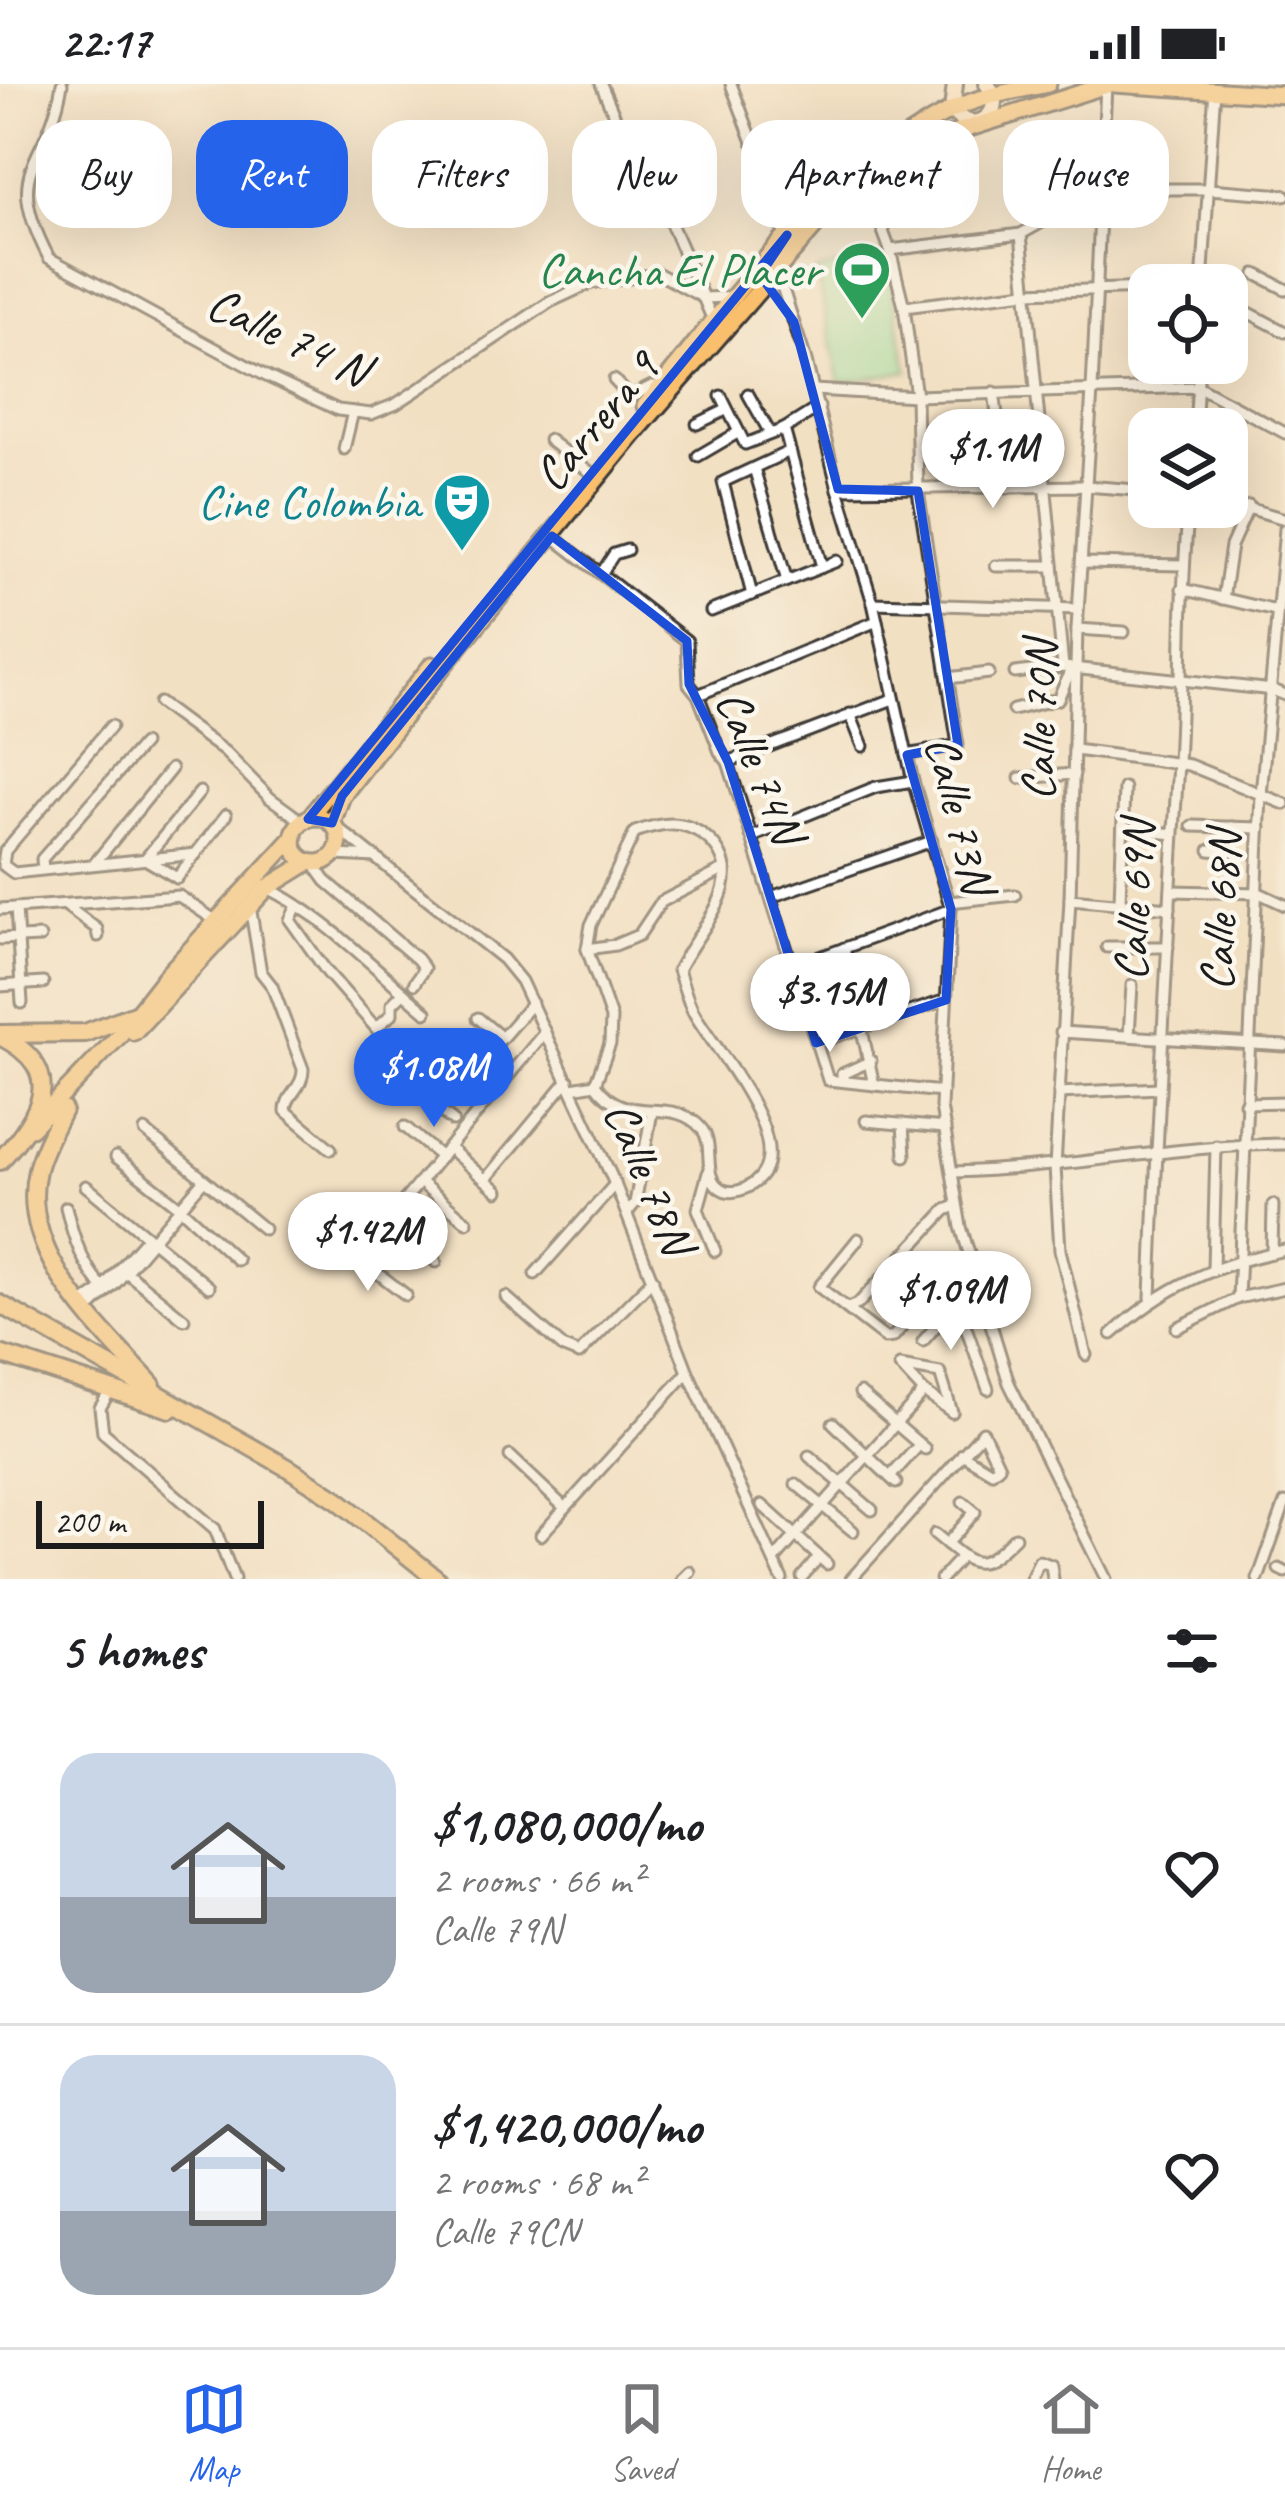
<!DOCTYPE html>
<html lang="en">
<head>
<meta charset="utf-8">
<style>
  body { margin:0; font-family:Caveat,sans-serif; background:#f6f6f6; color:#202124; height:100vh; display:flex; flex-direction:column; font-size:45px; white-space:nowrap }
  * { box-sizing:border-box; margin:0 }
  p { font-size:39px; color:#757577 }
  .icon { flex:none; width:66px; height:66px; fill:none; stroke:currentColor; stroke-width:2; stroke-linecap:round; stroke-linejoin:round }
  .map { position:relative; height:1495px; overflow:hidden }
  .details { display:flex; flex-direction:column; background:#fff; flex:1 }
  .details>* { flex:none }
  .top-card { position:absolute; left:36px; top:36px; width:1215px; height:108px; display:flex; gap:24px }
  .tools { position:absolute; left:1128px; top:180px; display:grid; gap:24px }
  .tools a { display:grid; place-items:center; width:120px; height:120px; border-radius:24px; background:#fff; box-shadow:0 12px 48px #0002; font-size:60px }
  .scale { position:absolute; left:36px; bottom:30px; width:228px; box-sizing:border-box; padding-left:12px; border:6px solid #1c1c1c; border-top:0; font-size:33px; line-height:42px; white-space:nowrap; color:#1c1c1c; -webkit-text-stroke:9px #fbf7ec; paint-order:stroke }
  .price { position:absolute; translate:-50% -102px; padding:0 27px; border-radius:42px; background:#fff; color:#222; font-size:39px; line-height:78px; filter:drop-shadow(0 3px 6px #0008) }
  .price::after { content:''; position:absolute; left:50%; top:72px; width:36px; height:27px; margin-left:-18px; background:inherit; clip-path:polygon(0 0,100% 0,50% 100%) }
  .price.active { background:#2563eb; color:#fff }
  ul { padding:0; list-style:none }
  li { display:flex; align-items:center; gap:36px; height:300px; padding:0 60px }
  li+li { border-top:3px solid #e0e0e0 }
  li span { display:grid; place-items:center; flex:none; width:336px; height:240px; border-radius:36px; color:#555 }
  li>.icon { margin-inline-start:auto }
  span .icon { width:144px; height:144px; fill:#fffc; stroke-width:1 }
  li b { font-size:51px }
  h2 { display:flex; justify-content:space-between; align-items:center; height:144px; padding:0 60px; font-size:51px }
  .tag { padding:0 42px; border-radius:36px; background:#fff; box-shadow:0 12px 48px #0002; font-size:42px; line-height:108px }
  .tag.active { background:#2563eb; color:#fff }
  .status { display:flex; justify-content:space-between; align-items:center; height:84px; padding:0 60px; background:#fff; direction:ltr }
  .status svg { height:33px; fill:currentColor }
  .tabs { display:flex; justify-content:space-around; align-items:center; height:168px; border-top:3px solid #e0e0e0; background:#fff; font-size:33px; color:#757577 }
  .tabs a { display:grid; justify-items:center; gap:6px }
  .tabs .active { color:#2563eb }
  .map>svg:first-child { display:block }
</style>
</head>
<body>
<div class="status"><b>22:17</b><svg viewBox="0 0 49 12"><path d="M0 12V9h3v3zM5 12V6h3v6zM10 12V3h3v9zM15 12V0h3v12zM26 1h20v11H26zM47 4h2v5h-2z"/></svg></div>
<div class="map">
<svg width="1285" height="1495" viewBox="0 0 1285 1495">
  <rect width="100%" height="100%" fill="#fbf7ec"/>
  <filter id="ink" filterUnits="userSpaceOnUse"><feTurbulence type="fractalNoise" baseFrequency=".00833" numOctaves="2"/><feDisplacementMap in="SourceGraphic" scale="24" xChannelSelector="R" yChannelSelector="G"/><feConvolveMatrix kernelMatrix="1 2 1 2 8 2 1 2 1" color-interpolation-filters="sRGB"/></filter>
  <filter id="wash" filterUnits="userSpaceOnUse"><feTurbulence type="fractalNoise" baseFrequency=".004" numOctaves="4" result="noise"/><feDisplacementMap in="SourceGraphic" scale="48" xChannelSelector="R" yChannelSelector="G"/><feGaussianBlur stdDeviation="2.7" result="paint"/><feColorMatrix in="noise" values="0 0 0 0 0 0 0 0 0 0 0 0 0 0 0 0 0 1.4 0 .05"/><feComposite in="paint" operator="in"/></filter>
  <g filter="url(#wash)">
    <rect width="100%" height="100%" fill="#f2e0c3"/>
    <path fill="#90df9d" stroke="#567e5c" stroke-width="3" d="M885,169L908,287L840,299L816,187Z"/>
  </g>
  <g filter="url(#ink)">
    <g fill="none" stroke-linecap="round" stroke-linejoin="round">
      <g stroke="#3c3935" stroke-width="15">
        <g id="street">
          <path d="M62,0C48,84 0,81 49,174L268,293L338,326L371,330L396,320L550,218L591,199L659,190L704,214L730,213"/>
          <path d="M601,0L623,52L662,119L712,234"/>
          <path d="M731,0L753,58"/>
          <path d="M913,68L932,107"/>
          <path d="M864,96L890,166L904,223L916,312L918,407L958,661L907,671"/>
          <path d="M763,120L787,151"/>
          <path d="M1021,150L1063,583"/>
          <path d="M890,166L1021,150L1101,105H1209L1285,111"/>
          <path d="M776,184L805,273L838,405L873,519L913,697L951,825L941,1023L961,1143L1009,1299L1106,1495"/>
          <path d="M1256,190L1285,205"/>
          <path d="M1202,201L1215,4"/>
          <path d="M1227,217L1285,248"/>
          <path d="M904,223L1026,208L1149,204"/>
          <path d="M1134,274L1149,275"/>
          <path d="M614,296L630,313L652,302H661"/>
          <path d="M814,306L916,312L1199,303L1285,349"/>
          <path d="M994,308L1007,404"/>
          <path d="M748,310L770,349"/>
          <path d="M721,312L745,360L784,345L819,323"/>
          <path d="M697,340L726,326"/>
          <path d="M784,345L822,483"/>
          <path d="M1195,345L1199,279"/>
          <path d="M549,356L590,388"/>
          <path d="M344,365L353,328"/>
          <path d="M698,372L739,348"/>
          <path d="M754,384L787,497"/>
          <path d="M838,405L1086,402L1149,407"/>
          <path d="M1227,418L1285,435"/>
          <path d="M552,452L687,557L689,600L698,611L720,668L728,678L828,996L942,1008"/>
          <path d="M1082,479L1183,481"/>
          <path d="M996,482H1053"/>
          <path d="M601,490L614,470L627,466"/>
          <path d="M1182,505L1276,527"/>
          <path d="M752,511L723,398L790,367"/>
          <path d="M1223,515L1231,462L1249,422"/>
          <path d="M873,519L1078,525"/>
          <path d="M711,527L837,477"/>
          <path d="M1077,545L1124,548"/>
          <path d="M1015,589L1063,583L1273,606L1285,611"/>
          <path d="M948,594L989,589"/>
          <path d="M698,611L877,537"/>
          <path d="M159,619L225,668L270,714L303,738"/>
          <path d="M1013,626L1058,615L1071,585"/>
          <path d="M850,630L863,662"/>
          <path d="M111,642L5,767L3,781L14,789L196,770"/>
          <path d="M1075,666L1189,681L1285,720"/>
          <path d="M728,678L893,615"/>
          <path d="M1020,694L1074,690"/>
          <path d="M334,741L503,875L521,897L615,1100L688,1288L782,1495"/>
          <path d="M1192,742L1260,744"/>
          <path d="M1123,744L1173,750"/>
          <path d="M752,753L876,703L913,697"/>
          <path d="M1210,766L1228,768L1232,743"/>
          <path d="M335,771L376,773"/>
          <path d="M313,779L326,797L417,875L424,884L414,900"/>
          <path d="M94,780L171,685"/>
          <path d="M43,785L42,775L143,660"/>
          <path d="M177,794L145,775L200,708"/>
          <path d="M177,794L226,731"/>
          <path d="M267,804C321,829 380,889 426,928"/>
          <path d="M1171,807L1259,809L1285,821"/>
          <path d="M771,813L932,757"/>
          <path d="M1070,815L1170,824"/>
          <path d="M1120,817L1124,704"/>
          <path d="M949,818L1015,811"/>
          <path d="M65,821L97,845L98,852"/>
          <path d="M250,822L261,888L272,902L303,985C304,1003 285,1012 286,1027L331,1065"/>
          <path d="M297,822L290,836L327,888L376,944"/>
          <path d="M16,824L22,919"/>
          <path d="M0,825L179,812L216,837"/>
          <path d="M0,855L40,853"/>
          <path d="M1107,863H1168"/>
          <path d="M844,864L874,1001"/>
          <path d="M587,865L615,861L639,851L661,818L725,785"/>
          <path d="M793,883L951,825"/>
          <path d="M0,902L43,899"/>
          <path d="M403,909L392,920V930L376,944L408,982"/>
          <path d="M478,934L502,954"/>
          <path d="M1061,948L1285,962"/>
          <path d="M1129,952L1132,901"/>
          <path d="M816,959L946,916"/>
          <path d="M448,968L472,989"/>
          <path d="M844,997L842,990L871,977"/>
          <path d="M572,1004L595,1000C626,1045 672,1010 701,1044C716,1061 701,1091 720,1104C728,1110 737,1108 746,1104C811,1073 715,967 694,929C687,916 683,900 678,886C698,845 755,794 706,753C683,734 660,739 635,748L591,841L587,865L611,934L610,960L595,1000"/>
          <path d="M1059,1009L1159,1004"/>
          <path d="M420,1011L453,1037"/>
          <path d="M1245,1019L1285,1018"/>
          <path d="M439,1027L532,919"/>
          <path d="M866,1037L945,1044"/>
          <path d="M903,1040L905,1072"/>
          <path d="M405,1043L441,1073"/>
          <path d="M145,1047L264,1145"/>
          <path d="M449,1064L498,1107"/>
          <path d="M116,1073L176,1120L237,1176"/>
          <path d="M954,1088C1065,1085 1174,1061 1285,1060"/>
          <path d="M708,1089L698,1125L715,1167"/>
          <path d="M486,1095L568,996"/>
          <path d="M420,1098L467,1138"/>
          <path d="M86,1102L209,1203"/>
          <path d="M66,1123C74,1157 83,1182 106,1208"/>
          <path d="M339,1127L372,1155"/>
          <path d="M627,1129L635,1119L652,1028"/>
          <path d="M387,1138L436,1178"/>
          <path d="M858,1155L819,1203L885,1254L893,1253L946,1193"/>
          <path d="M1272,1169L1273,1121"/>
          <path d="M1213,1185L1216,1062"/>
          <path d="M125,1187L184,1235"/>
          <path d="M535,1190L615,1100"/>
          <path d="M406,1211L357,1173L545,948"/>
          <path d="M506,1213L564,1264L579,1270L653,1195"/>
          <path d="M1151,1214C1157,1035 1168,856 1178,678C1183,593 1180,508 1189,423"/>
          <path d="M1238,1214L1261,711L1285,445"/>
          <path d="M957,1218L988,1305"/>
          <path d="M82,1219L99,1208L145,1156"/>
          <path d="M848,1224L858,1220L946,1126L956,1122"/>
          <path d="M87,1226L116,1199L203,1097"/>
          <path d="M1177,1244L1238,1214L1285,1204"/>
          <path d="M1112,1250C1165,1202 1214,1181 1285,1166"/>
          <path d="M923,1257L957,1218L980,1208"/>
          <path d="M1086,1271L1060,1166L1055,1083L1070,815L1077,545L1092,306L1106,0"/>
          <path d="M900,1282L940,1289L952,1328"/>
          <path d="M900,1282L924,1308L952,1328"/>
          <path d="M110,1307L100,1324L103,1348L215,1445L234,1495"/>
          <path d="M860,1309L925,1365"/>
          <path d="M833,1339L896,1399"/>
          <path d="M510,1372L565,1424"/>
          <path d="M809,1372L872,1426"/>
          <path d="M890,1393L920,1360"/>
          <path d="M796,1400L853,1447"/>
          <path d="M762,1421L827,1480"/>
          <path d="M935,1450C976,1483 976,1491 1015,1453"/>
          <path d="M541,1451L688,1288"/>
          <path d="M947,1460L975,1428L963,1418"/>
          <path d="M774,1476L924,1308"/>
          <path d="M1279,1485L1285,1488"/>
          <path d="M802,1493L819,1473"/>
          <path d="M683,1495L690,1488"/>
          <path d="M851,1495L983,1348L999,1382L992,1388L962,1370"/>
          <path d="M941,1495L962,1472"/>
          <path d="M1031,1495L1039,1477L1051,1481L1053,1495"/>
          <path d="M1258,1495L1285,1419"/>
        </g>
      </g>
      <g stroke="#3c3935" stroke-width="20">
        <path id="secondary" d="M955,0L952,26C974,55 1009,28 987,0"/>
      </g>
      <g stroke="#3c3935" stroke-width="21">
        <g id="primary">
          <path d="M1114,0L1285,11"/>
          <path d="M645,322C723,228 786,134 889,64C914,48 940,30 968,19C994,9 1022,6 1048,0"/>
          <circle cx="316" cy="756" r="23"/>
          <path d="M308,735L432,581"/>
          <path d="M332,739L342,712L445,580L633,351L843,110L907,71L960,47L1110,0"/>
          <path d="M134,948L267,804L309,778"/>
          <path d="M31,1044L119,952L166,892L294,753"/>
        </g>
      </g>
      <g stroke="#3c3935" stroke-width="22">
        <g id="highway">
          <path d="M0,950L85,949L137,929"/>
          <path d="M0,952C69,987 40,1032 0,1077"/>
          <path d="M63,1026C54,1045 42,1065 37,1086C17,1171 102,1245 152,1301"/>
          <path d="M0,1220L288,1384L338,1416L437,1495"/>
          <path d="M0,1270L170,1325"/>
        </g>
      </g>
      <use href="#street" stroke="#fff" stroke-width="9"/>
      <use href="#secondary" stroke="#fde5c5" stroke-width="14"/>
      <use href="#primary" stroke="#f9bf6d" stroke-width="15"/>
      <use href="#highway" stroke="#f9bf6d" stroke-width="16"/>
    </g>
  </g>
  <path d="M0 0H1285V1495H0ZM787,151L760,191L794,238L838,405L918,407L958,661L907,671L951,825L946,916L816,959L728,678L689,600L687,557L552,452L342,712L332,739L308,735Z" fill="#f2e0c3" fill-opacity=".55" fill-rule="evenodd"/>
  <path fill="none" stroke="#1d4ed8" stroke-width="9" stroke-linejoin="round" d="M787,151L760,191L794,238L838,405L918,407L958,661L907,671L951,825L946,916L816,959L728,678L689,600L687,557L552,452L342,712L332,739L308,735Z"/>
  <defs>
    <g id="stadium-pin" transform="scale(3)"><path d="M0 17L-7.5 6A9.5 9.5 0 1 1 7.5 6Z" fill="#2e9e5b" stroke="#fbf7ec"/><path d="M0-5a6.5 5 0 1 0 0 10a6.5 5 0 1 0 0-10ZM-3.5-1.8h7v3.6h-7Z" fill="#fff"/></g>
    <g id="theatre-pin" transform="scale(3)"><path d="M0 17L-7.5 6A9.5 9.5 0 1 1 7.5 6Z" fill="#0f9aa8" stroke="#fbf7ec"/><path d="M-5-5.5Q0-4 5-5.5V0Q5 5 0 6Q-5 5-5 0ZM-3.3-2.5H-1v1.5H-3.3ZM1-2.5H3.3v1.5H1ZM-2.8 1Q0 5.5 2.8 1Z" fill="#fff"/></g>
  </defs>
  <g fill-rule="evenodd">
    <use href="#stadium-pin" x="862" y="186"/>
    <use href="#theatre-pin" x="462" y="418"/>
  </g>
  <g text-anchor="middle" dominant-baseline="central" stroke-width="9" stroke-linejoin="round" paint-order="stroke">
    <g font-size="48" fill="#27864d" stroke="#fbf7ec" text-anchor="end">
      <text x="820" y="186">Cancha El Placer</text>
    </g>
    <g font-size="48" fill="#1c1c1c" stroke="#fbf7ec">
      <text transform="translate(288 252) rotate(25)">Calle 74 N</text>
      <text transform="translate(596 337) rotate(-50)">Carrera 9</text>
      <text transform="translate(1039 637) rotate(-89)">Calle 70N</text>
      <text transform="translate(760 682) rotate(68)">Calle 74N</text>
      <text transform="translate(960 730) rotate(76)">Calle 73N</text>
      <text transform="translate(1134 817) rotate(-87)">Calle 69N</text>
      <text transform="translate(1220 827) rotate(-87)">Calle 68N</text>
      <text transform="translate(649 1093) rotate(67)">Calle 78N</text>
    </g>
    <g font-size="48" fill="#0d838f" stroke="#fbf7ec" text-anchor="end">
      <text x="420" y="418">Cine Colombia</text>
    </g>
  </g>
</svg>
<div class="tools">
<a><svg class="icon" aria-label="locate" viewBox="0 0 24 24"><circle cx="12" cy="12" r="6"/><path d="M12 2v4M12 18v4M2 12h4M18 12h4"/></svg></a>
<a><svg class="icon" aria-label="layers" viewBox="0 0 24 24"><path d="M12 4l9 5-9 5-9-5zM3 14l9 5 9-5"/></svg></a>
</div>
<div class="scale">200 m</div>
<b class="price" style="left:993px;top:427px">$1.1M</b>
<b class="price" style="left:830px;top:971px">$3.15M</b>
<b class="price active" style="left:434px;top:1046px">$1.08M</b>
<b class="price" style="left:368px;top:1210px">$1.42M</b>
<b class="price" style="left:951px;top:1269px">$1.09M</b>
<div class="top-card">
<a class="tag">Buy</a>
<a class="tag active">Rent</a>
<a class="tag">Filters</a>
<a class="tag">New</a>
<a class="tag">Apartment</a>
<a class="tag">House</a>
</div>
</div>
<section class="details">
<h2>5 homes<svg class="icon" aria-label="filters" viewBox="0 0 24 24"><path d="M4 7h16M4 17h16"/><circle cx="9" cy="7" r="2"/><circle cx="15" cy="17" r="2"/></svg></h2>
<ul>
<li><span style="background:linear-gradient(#c9d6e8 60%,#9aa5b1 0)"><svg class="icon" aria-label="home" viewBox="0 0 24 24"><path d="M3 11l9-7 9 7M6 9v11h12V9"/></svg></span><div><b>$1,080,000/mo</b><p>2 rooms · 66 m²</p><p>Calle 79N</p></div><svg class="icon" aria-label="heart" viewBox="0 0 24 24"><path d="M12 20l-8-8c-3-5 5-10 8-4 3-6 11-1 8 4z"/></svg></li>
<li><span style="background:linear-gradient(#c9d6e8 65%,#9aa5b1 0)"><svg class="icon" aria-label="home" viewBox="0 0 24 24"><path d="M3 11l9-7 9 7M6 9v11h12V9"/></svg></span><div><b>$1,420,000/mo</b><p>2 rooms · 68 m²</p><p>Calle 79CN</p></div><svg class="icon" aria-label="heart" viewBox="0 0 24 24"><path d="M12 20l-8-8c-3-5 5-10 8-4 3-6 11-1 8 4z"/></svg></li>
</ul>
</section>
<nav class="tabs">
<a class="active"><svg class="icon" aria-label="map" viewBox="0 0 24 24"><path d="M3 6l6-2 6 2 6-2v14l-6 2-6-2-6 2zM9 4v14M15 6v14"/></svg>Map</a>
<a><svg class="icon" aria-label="saved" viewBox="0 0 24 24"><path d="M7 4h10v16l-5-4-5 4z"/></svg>Saved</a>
<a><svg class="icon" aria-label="home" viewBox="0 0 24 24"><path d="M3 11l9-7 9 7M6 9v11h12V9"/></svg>Home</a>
</nav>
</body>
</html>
